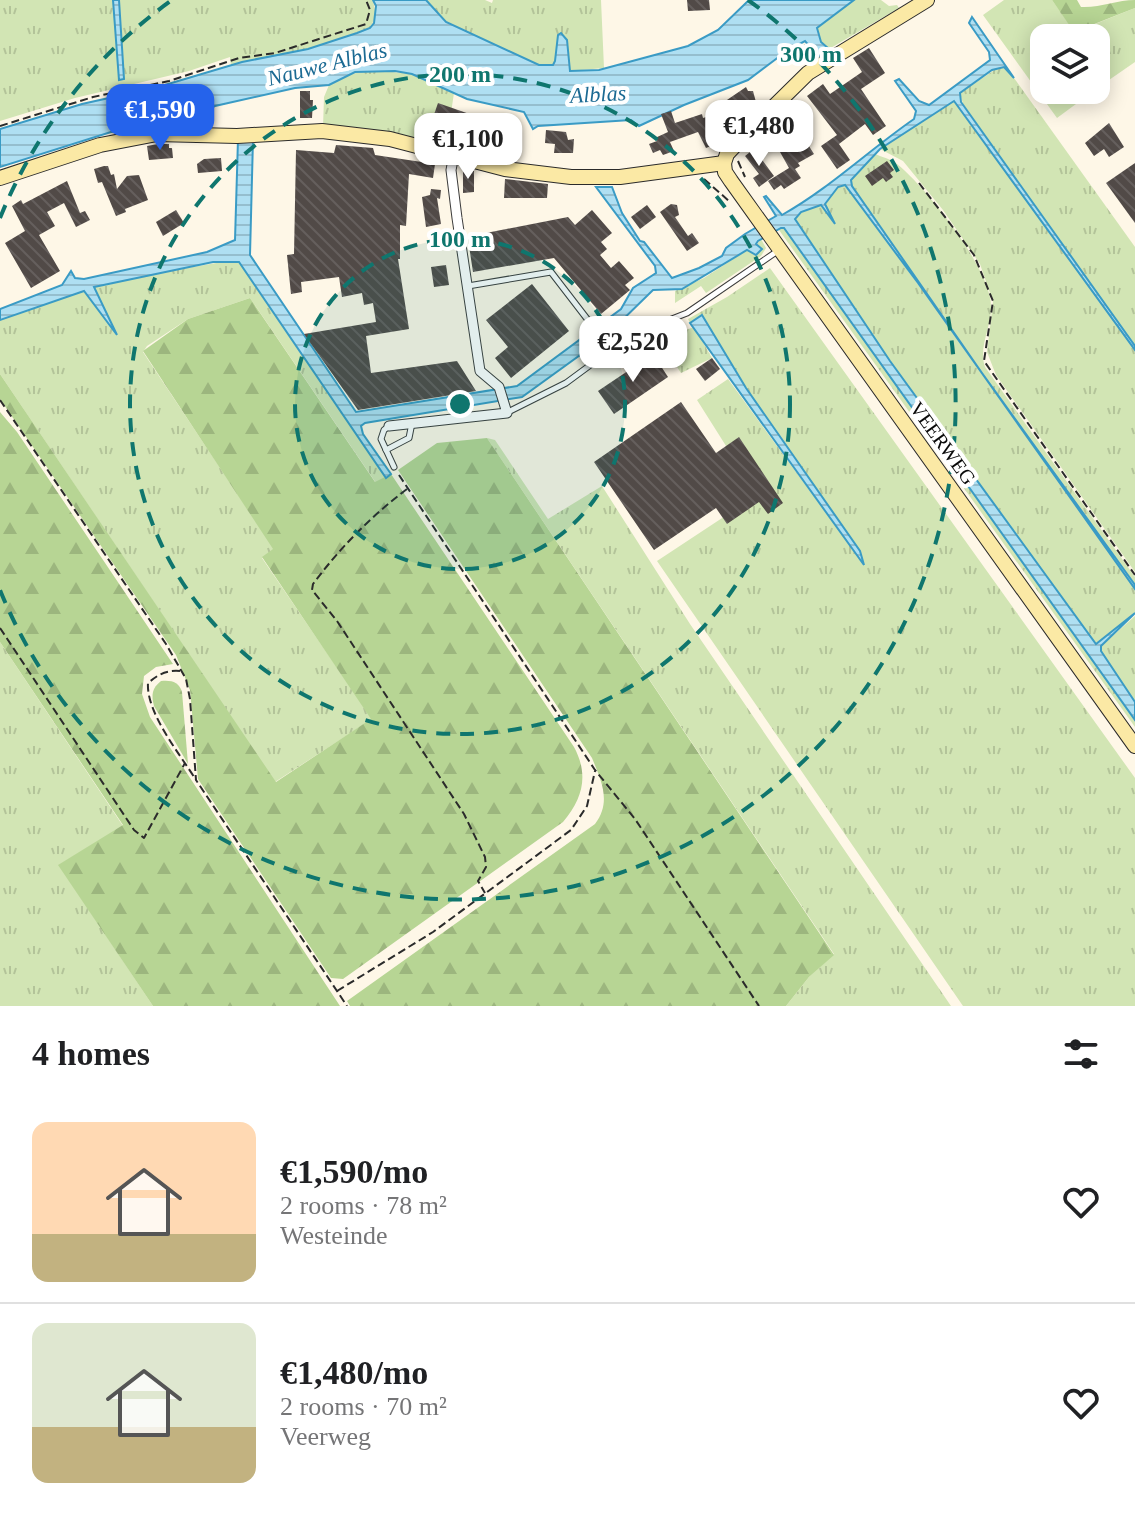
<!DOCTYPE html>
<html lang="en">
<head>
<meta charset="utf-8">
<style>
  body { margin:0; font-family:"Times New Roman",serif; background:#f2f2f2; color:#202124; height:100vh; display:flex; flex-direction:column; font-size:30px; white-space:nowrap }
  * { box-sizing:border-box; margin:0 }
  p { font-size:26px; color:#757577 }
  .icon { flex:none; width:44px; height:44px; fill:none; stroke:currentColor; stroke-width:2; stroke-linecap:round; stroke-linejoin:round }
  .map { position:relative; height:1006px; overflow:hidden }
  .sheet { display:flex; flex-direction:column; background:#fff; flex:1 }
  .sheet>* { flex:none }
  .tools { position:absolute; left:1030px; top:24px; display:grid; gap:16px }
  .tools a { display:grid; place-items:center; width:80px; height:80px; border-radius:16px; background:#fff; box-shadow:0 4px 20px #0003; font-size:40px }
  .price { position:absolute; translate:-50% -68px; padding:0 18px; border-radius:16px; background:#fff; color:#222; font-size:26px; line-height:52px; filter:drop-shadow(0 2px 4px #0008) }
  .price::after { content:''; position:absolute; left:50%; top:48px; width:24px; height:18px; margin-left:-12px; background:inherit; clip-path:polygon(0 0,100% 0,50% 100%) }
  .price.on { background:#2563eb; color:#fff }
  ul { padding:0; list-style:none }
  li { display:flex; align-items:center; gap:24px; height:200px; padding:0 32px }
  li+li { border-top:2px solid #e0e0e0 }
  li span { display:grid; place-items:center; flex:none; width:224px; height:160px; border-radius:16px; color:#555 }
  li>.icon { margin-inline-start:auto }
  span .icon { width:96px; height:96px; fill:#fffc; stroke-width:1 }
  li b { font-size:34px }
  h2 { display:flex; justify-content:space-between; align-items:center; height:96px; padding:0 32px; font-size:34px }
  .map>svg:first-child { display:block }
</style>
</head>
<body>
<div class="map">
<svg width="1135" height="1006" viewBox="0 0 1135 1006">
  <defs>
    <pattern id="grass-tufts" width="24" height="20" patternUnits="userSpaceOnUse" patternTransform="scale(2)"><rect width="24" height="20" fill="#d2e5b4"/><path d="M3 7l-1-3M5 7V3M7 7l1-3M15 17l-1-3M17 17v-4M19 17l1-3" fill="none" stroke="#b3c399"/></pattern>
    <pattern id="forest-firs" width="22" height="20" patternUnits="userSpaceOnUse" patternTransform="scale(2)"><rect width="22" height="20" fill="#b7d594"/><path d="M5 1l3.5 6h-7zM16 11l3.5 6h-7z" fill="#9cb67e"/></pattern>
    <pattern id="water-rules" width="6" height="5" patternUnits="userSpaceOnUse" patternTransform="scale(2)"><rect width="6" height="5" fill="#afdff2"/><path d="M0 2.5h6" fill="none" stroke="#95bece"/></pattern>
    <pattern id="building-back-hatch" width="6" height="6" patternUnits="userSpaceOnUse" patternTransform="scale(2)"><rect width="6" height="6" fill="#514a47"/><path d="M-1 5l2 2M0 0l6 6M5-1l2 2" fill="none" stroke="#655f5d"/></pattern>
  </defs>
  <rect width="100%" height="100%" fill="#fef7e7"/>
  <g fill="url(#grass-tufts)">
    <path d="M0,0H113L120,80L124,78L119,0H373L376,16L370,28L308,49L231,66L230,57L189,71L75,98L0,121Z"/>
    <path d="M426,0H485L492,3L493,0H601L604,68L570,71L558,35L556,61L553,65H539L446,22Z"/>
    <path d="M854,0H881L889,6L897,5L899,8L829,49L821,42L817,28Z"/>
    <path d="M1004,0H1052L1075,32L1135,8V62L1096,89V38H1044V90H1095L1057,118L983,15Z"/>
    <path d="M999,67H1004L1014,78L1135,247V346L963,104L960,93Z"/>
    <path d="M373,70L412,74L454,93L446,146L394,134L323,127L324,97L329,85L345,75Z"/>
    <path d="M954,101L1135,350V572L996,375L987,352L993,302L980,264L943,210L903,161L880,149Z"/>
    <path d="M875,154C882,157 891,159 897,164C926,187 991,269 991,306C992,326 978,347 985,367L1135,577V585L999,398L1135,589V613L1096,645L890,361L796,222L795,219L801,212L821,205L835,223L825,204L838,187L845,185L962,344L852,186L851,180Z"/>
    <path d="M781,228H785L1135,720V727L779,230Z"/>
    <path d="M761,239L766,248L761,256L706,293L701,286L675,303V291L704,278L747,250L752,251Z"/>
    <path d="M234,260L239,262L386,478L376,483L250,298L188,319L147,346L143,352L274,549L262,558L372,719L275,782L0,374V320L84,290L114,329L93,287L122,279Z"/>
    <path d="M770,268L1135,778V1006H963L657,561L757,495L697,400L728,379L862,562L860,551L746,388L702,315L690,323L688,319L727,297Z"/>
    <path d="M694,327L712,358L681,373L659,340Z"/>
    <path d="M487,438L495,440L548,519L602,486L690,624L951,1006H786L809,977L834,954Z"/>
    <path d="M1135,616V702L1101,651V646Z"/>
    <path d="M0,642L123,826L59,865L153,1006H0Z"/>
  </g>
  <g fill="url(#forest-firs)">
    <path d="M1052,0H1077L1081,7C1100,8 1117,0 1135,0V8L1074,32Z"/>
    <path d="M250,298L375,482L391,474L574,747C589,775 583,798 563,822L343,979L331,978L198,779L190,690L176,655L0,399V374L276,782L371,719L262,557L273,549L143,351L188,319Z"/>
    <path d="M0,412L17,432L173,664L156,667L144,676L142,694L150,717L340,1006H153L58,865L123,825L0,642Z"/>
    <path d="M487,438L834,955L809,977L786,1006H350L347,1001L595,824C612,802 601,780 592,758L398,470L437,443Z"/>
    <path d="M161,681C172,680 179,682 182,692L188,764L154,706C151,695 152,688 161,681Z"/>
  </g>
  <g fill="url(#water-rules)" stroke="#3a9bc5" stroke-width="2">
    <path d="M113,0H119L124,79L119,80Z"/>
    <path d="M373,0H426L446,22L539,65H553L555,61L558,35L561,33L567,40L570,71L599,70L688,46L718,30L749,0H854L817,28L821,42L829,49L819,57L805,41L788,50L748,80L684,105L639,126L631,120L538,126L533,129L524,112L467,99L412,74L395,71L355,72L329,85L295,88L215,106L194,119L165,126L111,132L0,167V129L82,104L158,87L242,62L308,49L357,33L370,28L374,23L376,6Z"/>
    <path d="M972,17L1014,78L1004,67L992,70L960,93L961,102L1135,346V350L954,101L880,149L851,180L852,186L982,373L1135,585V589L918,283L845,185L838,187L825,204L835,224L821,205L801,212L795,219L890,361L1096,644L1135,613L1101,646V651L1135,702V720L784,228H781L758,241L756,244L762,249L756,255L747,250L682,289L653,290L605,337L522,397L365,423L361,426L363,434L391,474L386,478L239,262H213L94,287L117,335L84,291L0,320V309L62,285L71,271L75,278L84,279L207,252L235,240L238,139H253L250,255L356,412L517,386L621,309L633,288L656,273L655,266L596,187H612L622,213L640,241L644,242L672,278L699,268L722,256L726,248L745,234L776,216L764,197L766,196L782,215C830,188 869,150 914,119L916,111L895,81L899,79L919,101L929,105L990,60L989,52L969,23Z"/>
    <path d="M702,315L746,388L860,551L864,565L690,323Z"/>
  </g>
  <g fill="url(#building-back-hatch)">
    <path d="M687,0H709L710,10L688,11Z"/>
    <path d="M869,48L885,73L861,89L886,126L873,135L865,124L839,144L850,160L837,169L821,146L837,135L807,96L823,84L830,94L862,72L853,58Z"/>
    <path d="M746,87L748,91H753L756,102L745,109L741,104L730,111L724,102Z"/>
    <path d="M300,91H310V100H313L312,118H300Z"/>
    <path d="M438,103L478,117L491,118L490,124L504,127L500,155L489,153L492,135L471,132L468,141L429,129Z"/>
    <path d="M785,109L814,154L798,163L800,166L795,169L801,178L784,189L781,185L774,190L768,181L789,168L780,152L791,145L775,119Z"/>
    <path d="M671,111L675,123L702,114L703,118L706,117L708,120L722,116L726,126L716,130L721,142L706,148L698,132L670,142L674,151L663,155L660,150L653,153L649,144L657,141L655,138L668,132L661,114Z"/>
    <path d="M1109,123L1124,147L1109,157L1104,149L1094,156L1085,143Z"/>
    <path d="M546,130L566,132L568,140L574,139L573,153H554L555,144L545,143Z"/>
    <path d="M158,144H169V148H172L173,158L149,160L147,146Z"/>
    <path d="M336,145L373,148L375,155L435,164L433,178L409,174L406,226L400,225V259H398L409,329L366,336L371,373L457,361L476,391L358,410L304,334L376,322L373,303L364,305L362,293L342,297L339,277L301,282L302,292L291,294L287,255L294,254L296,150L334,153Z"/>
    <path d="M754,149L774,176L759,187L753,178L759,174L745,156Z"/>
    <path d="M221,158L222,171L198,173L197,164L204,159Z"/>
    <path d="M887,161L894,170L890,173L893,177L886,182L883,178L872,186L865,176Z"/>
    <path d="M1135,163V223L1106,183Z"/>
    <path d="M104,166H108L111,175L114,174L117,189L127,176L139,175L148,200L125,209L126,212L116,216L102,182L98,183L94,169Z"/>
    <path d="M463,168L474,171V192L463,193Z"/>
    <path d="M505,179L548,184L547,198H504Z"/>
    <path d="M67,181L80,213L85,211L90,220L76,227L64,203L47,212L55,226L39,235L60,271L31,288L5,243L25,231L12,206L21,200L23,204Z"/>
    <path d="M431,189L441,190L440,199L437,198L441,224L426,227L422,197L430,195Z"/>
    <path d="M671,204L677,205L679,215L675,217L688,236L692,233L699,243L687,251L660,212Z"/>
    <path d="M647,205L656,217L640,229L631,217Z"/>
    <path d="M176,210L184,223L163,236L156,222Z"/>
    <path d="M592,210L612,233L601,242L607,249L600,255L611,268L619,261L634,278L625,285L630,290L601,314L554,258L473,272L469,246L477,244L476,238L486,236V233L568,217L575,225Z"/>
    <path d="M446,265L449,285L434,287L431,267Z"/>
    <path d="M532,284L569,331L511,378L495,358L508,347L486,320Z"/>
    <path d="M653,354L668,377L614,414L598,391Z"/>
    <path d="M712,358L720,369L705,381L696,369Z"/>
    <path d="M681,402L716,453L739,437L783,503L768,514L759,502L727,524L716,508L654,550L594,462Z"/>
  </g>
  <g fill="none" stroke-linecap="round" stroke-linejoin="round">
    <g stroke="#3c3c3c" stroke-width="7">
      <g id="lane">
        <path d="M468,286L551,272L611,350"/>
        <path d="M508,412L566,383L631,335L687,313L779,250"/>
        <path d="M389,426L384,430L381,439L394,467"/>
        <path d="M386,450L409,438L412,423"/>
      </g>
    </g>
    <g stroke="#3c3c3c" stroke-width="11">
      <path id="street" d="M389,426L507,413L499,387L480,371L457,218L451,170L454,155"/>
    </g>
    <g stroke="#2b2b2b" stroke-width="16">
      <g id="secondary">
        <path d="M724,163L725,172L731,181L1135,746"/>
        <path d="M724,163L727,154L743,137L808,73L927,0"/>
        <path d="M0,178L100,145L157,134L237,136L322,131L390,139L505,169L571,177H620L724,163"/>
      </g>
    </g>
    <g stroke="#2b2b2b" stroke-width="2" stroke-dasharray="8 4" stroke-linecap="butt">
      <path d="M0,126L93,97L169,81L239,58L275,53L366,24L370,10L366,0"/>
      <path d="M738,161L745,177"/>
      <path d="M704,179L729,201"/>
      <path d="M919,183L974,255L993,301L984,361L1135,575"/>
      <path d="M0,400L166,644L186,679L190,699L196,780L347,1006"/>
      <path d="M399,475L595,770L635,819L759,1006"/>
      <path d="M407,489C370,517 340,548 313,584L312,590L337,621L464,814L485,857L486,867L478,881L485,893"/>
      <path d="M0,628L134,830L144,838L185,763"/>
      <path d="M180,671C166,670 159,674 148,683C146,713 180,754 196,780"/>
      <path d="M337,991L433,932L571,830L587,806L595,771"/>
    </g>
    <use href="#lane" stroke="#fff" stroke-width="5"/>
    <use href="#street" stroke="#fff" stroke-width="9"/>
    <use href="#secondary" stroke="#fbe9a5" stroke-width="14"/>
  </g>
  <circle cx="460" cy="404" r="165" fill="#0f766e" fill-opacity=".12"/>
  <g fill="none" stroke="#0f766e" stroke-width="4" stroke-dasharray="14 10">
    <circle cx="460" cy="404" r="165"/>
    <circle cx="460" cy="404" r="330"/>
    <path d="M0 218A496 496 0 0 1 172 0M748 0A496 496 0 1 1 0 590"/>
  </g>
  <g text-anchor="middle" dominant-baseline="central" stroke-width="8" stroke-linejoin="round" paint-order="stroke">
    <g font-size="20" fill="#090909" stroke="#fff">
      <text transform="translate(943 443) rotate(54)">VEERWEG</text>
    </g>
    <g font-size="22" font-style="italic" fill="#1b6a93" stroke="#fff">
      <text transform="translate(327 64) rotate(-14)">Nauwe Alblas</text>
      <text transform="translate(598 94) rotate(-3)">Alblas</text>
    </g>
  </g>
  <circle cx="460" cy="404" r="12" fill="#0f766e" stroke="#fff" stroke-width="4"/>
  <g font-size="24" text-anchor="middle" font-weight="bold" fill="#0f766e" stroke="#fff" stroke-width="8" stroke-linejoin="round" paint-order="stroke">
    <text x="811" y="62">300 m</text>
    <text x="460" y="82">200 m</text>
    <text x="460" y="247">100 m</text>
  </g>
</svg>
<div class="tools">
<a><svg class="icon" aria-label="layers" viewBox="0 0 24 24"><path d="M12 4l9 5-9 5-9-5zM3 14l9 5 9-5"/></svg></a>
</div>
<b class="price on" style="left:160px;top:152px">€1,590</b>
<b class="price" style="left:759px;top:168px">€1,480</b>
<b class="price" style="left:468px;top:181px">€1,100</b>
<b class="price" style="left:633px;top:384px">€2,520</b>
</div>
<section class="sheet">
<h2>4 homes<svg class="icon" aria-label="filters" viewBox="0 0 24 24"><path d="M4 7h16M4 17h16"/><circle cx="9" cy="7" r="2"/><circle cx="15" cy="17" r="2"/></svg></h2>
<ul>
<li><span style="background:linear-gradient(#ffd9b3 70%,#c2b280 0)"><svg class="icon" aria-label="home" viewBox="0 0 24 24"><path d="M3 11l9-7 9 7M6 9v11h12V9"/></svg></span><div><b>€1,590/mo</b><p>2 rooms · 78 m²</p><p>Westeinde</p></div><svg class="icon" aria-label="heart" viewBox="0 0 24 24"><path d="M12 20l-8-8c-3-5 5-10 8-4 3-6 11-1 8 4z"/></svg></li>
<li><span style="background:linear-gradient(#dfe7d0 65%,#c2b280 0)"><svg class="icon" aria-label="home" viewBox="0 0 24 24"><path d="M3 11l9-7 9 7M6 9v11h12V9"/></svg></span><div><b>€1,480/mo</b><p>2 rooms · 70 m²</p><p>Veerweg</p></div><svg class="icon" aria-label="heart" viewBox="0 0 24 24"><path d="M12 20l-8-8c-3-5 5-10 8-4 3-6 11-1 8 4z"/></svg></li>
</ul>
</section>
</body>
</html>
